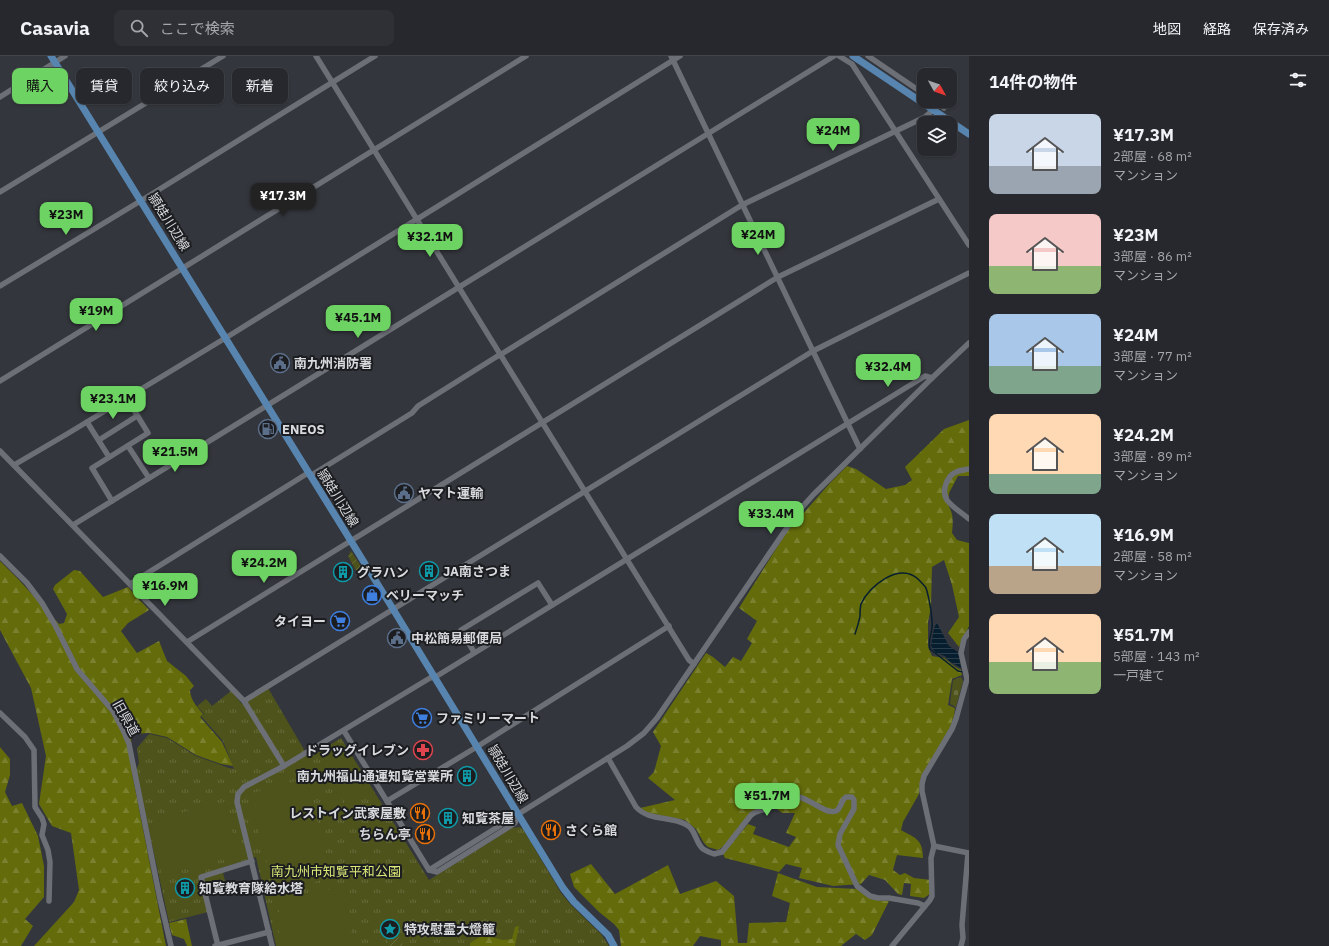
<!DOCTYPE html>
<html lang="ja">
<head>
<meta charset="utf-8">
<style>
  body { margin:0; font-family:"IBM Plex Sans","Noto Sans JP",sans-serif; background:#2e3035; color:#f1f3f6; height:100vh; display:flex; flex-direction:column; font-size:15px; white-space:nowrap }
  * { box-sizing:border-box; margin:0 }
  p { font-size:13px; color:#a4a6aa }
  .icon { flex:none; width:22px; height:22px; fill:none; stroke:currentColor; stroke-width:2; stroke-linecap:round; stroke-linejoin:round }
  .map { position:relative; flex:1; overflow:hidden }
  .panel { display:flex; flex-direction:column; background:#26282d; width:360px }
  .panel>* { flex:none }
  .guide { position:absolute; left:12px; top:12px; width:380px; height:36px; display:flex; gap:8px }
  .needle { width:26px; rotate:130deg }
  .fabs { position:absolute; left:917px; top:12px; display:grid; gap:8px }
  .fabs a { display:grid; place-items:center; width:40px; height:40px; border-radius:8px; background:#26282d; box-shadow:0 1px 3px #0004,0 0 0 1px #424449; font-size:20px }
  .price { position:absolute; translate:-50% -34px; padding:0 9px; border-radius:8px; background:#6dd362; color:#111; font-size:13px; line-height:26px; filter:drop-shadow(0 1px 2px #0008) }
  .price::after { content:''; position:absolute; left:50%; top:24px; width:12px; height:9px; margin-left:-6px; background:inherit; clip-path:polygon(0 0,100% 0,50% 100%) }
  .price.current { background:#222; color:#fff }
  ul { padding:0; list-style:none }
  li { display:flex; align-items:center; gap:12px; height:100px; padding:0 20px }
  li span { display:grid; place-items:center; flex:none; width:112px; height:80px; border-radius:8px; color:#555 }
  li>.icon { margin-inline-start:auto }
  span .icon { width:48px; height:48px; fill:#fffc; stroke-width:1 }
  li b { font-size:17px }
  h2 { display:flex; justify-content:space-between; align-items:center; height:48px; padding:0 20px; font-size:17px }
  .chip { padding:0 14px; border-radius:8px; background:#26282d; box-shadow:0 1px 3px #0004,0 0 0 1px #424449; font-size:14px; line-height:36px }
  .chip.current { background:#6dd362; color:#111 }
  header { display:flex; align-items:center; gap:24px; box-sizing:border-box; height:56px; padding:0 20px; background:#26282d; border-bottom:1px solid #424449 }
  header strong { font-size:19px }
  nav { display:flex; gap:22px; margin-inline-start:auto; font-size:14px }
  .search { width:280px; height:36px; background:#2e3035; display:flex; align-items:center; gap:10px; box-sizing:border-box; padding:0 14px; border-radius:8px; color:#a4a6aa; font-size:15px }
  main { display:flex; flex:1; min-height:0 }
  .map>svg:first-child { display:block }
</style>
</head>
<body>
<header>
<strong>Casavia</strong>
<div class="search"><svg class="icon" aria-label="search" viewBox="0 0 24 24"><circle cx="10" cy="10" r="6"/><path d="M15 15l6 6"/></svg>ここで検索</div>
<nav><a>地図</a><a>経路</a><a>保存済み</a></nav>
</header>
<main>
<div class="map">
<svg width="969" height="890" viewBox="0 0 969 890">
  <defs>
    <pattern id="grass-tufts" width="24" height="20" patternUnits="userSpaceOnUse"><rect width="24" height="20" fill="#4d531b"/><path d="M3 7l-1-3M5 7V3M7 7l1-3M15 17l-1-3M17 17v-4M19 17l1-3" fill="none" stroke="#666b3c"/></pattern>
    <pattern id="forest-firs" width="22" height="20" patternUnits="userSpaceOnUse"><rect width="22" height="20" fill="#636b0b"/><path d="M5 1l3.5 6h-7zM16 11l3.5 6h-7z" fill="#79802e"/></pattern>
    <pattern id="cemetery-stones" width="16" height="16" patternUnits="userSpaceOnUse"><rect width="16" height="16" fill="#4d531b"/><path d="M2 7V4a2 2 0 0 1 4 0v3zM10 15v-3a2 2 0 0 1 4 0v3z" fill="#666b3c"/></pattern>
    <pattern id="garden-furrows" width="10" height="10" patternUnits="userSpaceOnUse"><rect width="10" height="10" fill="#4d531b"/><path d="M-1 1l2-2M0 10L10 0M9 11l2-2" fill="none" stroke="#666b3c"/></pattern>
    <pattern id="water-rules" width="6" height="5" patternUnits="userSpaceOnUse"><rect width="6" height="5" fill="#061e2e"/><path d="M0 2.5h6" fill="none" stroke="#2a3e4c"/></pattern>
  </defs>
  <rect width="100%" height="100%" fill="#33363c"/>
  <path fill="url(#grass-tufts)" d="M268,632L309,702L341,682L429,824L512,772L520,771L523,773L561,837L571,849L601,878L609,890H276L256,801L222,812L227,834L204,840L208,856L169,866L136,715L139,707L137,692L149,678L167,682L196,700L229,712L234,713L223,685L201,660L204,658L197,650L206,643L212,650L231,635L242,648Z"/>
  <g fill="url(#forest-firs)">
    <path d="M969,364V420H958L949,437L948,449C954,458 953,467 952,477L957,484L969,487V570L959,591L948,577L959,561L952,529L944,504L932,511L931,551L928,566V591L932,600L944,602L954,610L961,614L962,619L952,623L948,649L955,652L954,660L950,672L921,721L919,738L903,766L901,774C915,782 923,783 923,802L897,799L893,814L900,819L905,817L914,822L931,824L930,838L924,842L910,840L911,828L904,827L902,839L898,838L885,824L869,819L861,828L833,830L799,822L802,812L786,808L779,816L725,802L723,798L748,768L756,771L753,778L789,791L796,781L786,777L795,757H782L770,747L748,759L724,790L718,794L708,791L704,787L696,773L685,764L648,757L640,752L675,744L648,722L654,716L661,690L653,676L706,597L713,601L725,611L733,601L741,605L752,587L747,583L757,565L739,552L786,477L830,427L847,410L856,413L886,433L905,429L912,424L905,411L944,373Z"/>
    <path d="M0,505L19,524L59,568L64,567L67,558L53,533L55,529L74,514L80,515L103,541L128,531L149,554L128,567L121,575L137,597L159,585L167,605L186,620L194,630L190,634C190,643 197,651 203,658L200,661L222,686L233,710L221,708L196,699L167,681L149,677L131,678L132,717L166,890H34L74,846L79,834L71,777L52,770L39,748L46,700L31,632L0,574Z"/>
    <path d="M0,691L10,703V719L5,736L12,750L22,747L38,780L44,810V841L25,863L33,870L21,890H0Z"/>
    <path d="M591,808L615,838L668,809L680,838L716,825L734,840L738,887H747L749,867L786,866L790,847L772,840L778,817L817,831L858,833C869,844 874,844 889,845L872,879L865,884L856,878L841,890H721V884L700,880L693,890H621L619,874L614,868L599,856L574,831L570,818Z"/>
    <path d="M186,863L192,890H187L184,883L172,879L169,867Z"/>
    <path d="M519,870L515,890H470V887L483,879L503,884L512,883L515,871Z"/>
  </g>
  <path fill="url(#cemetery-stones)" d="M961,621L963,625L956,651L950,648L953,624Z"/>
  <g fill="url(#garden-furrows)">
    <path d="M351,495L364,515L358,518L348,500Z"/>
    <path d="M393,872L404,890H389L386,877Z"/>
  </g>
  <g fill="#4d531b">
    <path d="M338,686L342,693L329,701L325,694Z"/>
    <path d="M345,693L371,735L348,749L322,708Z"/>
    <path d="M301,724L307,728L333,821L282,835L273,830L249,738Z"/>
    <path d="M336,735L345,750L328,760L322,744Z"/>
    <path d="M224,746L239,799L162,819L151,769L164,761Z"/>
    <path d="M337,832L342,836L354,890H282L276,863L278,857L283,848L291,842Z"/>
  </g>
  <path fill="url(#water-rules)" d="M937,567L949,590L958,596L961,612L949,605L945,600L936,597L932,592L931,589L933,577L935,570Z"/>
  <g fill="none" stroke-linecap="round" stroke-linejoin="round">
    <path stroke="#061e2e" stroke-width="1.5" d="M855,578C857,572 859,566 860,560C860,556 860,552 861,548C869,530 899,506 918,523C921,526 924,529 926,532C929,541 933,563 932,572C931,579 928,585 930,593L958,615L963,616"/>
    <g stroke="#6c6f76" stroke-width="5.5">
      <path d="M316,0L689,604L694,608"/>
      <path d="M671,0L860,393"/>
      <path d="M839,0L852,8L969,189"/>
      <path d="M868,0L924,38"/>
      <path d="M0,41L65,0"/>
      <path d="M934,45L944,52"/>
      <path d="M0,136L223,0"/>
      <path d="M0,230L147,141L375,0"/>
      <path d="M0,325L526,0"/>
      <path d="M87,366L109,401"/>
      <path d="M99,384L137,360"/>
      <path d="M128,390L149,422"/>
      <path d="M0,395L244,645L284,710"/>
      <path d="M14,409L67,378L232,278L680,0"/>
      <path d="M969,413C965,414 960,414 956,416C947,420 941,435 947,444C952,451 962,457 969,463"/>
      <path d="M310,420L412,357L418,350L496,301L500,299L742,149L925,61L933,54"/>
      <path d="M112,445L92,412L148,377L126,341"/>
      <path d="M73,469L834,0"/>
      <path d="M0,500L27,527L42,547L55,569L77,613L113,655L124,676L129,688L160,843L171,890"/>
      <path d="M130,528L308,417"/>
      <path d="M187,586L778,221L939,143"/>
      <path d="M474,596L461,574L538,527L552,549"/>
      <path d="M244,645L813,295L969,217"/>
      <path d="M0,657L25,681L34,694L35,751L42,762L44,768L42,779L48,794L50,806L49,845"/>
      <path d="M344,675L429,814L437,816L515,767L518,758"/>
      <path d="M608,702L636,751C649,765 669,760 685,768C696,773 695,786 703,793C706,795 711,797 714,798L722,796L751,759C756,755 760,755 765,753C777,748 786,738 799,741C810,743 826,759 836,755C841,753 841,744 846,741H852L854,744V753L840,778L838,789L857,830L870,840L878,842H889L918,847L925,850"/>
      <path d="M387,745L475,692L669,570"/>
      <path d="M934,790L969,797"/>
      <path d="M429,814L627,690L644,677L657,662L797,457L813,439L932,322L969,287"/>
      <path d="M215,890L269,876"/>
      <path d="M218,890L201,821L252,805"/>
      <path d="M272,890L237,746L238,738L244,731L284,710L430,622L437,620L925,320L932,322"/>
      <path d="M892,890L930,844L932,840L931,802L934,790L922,735V728L924,720L952,673L956,663L967,623L961,597L964,583L969,576"/>
      <path d="M961,890L963,882L962,869L968,797"/>
    </g>
    <g stroke="#5785af" stroke-width="7">
      <path d="M51,0L393,553L563,832L574,846L608,879L614,890"/>
      <path d="M853,0L969,78"/>
    </g>
  </g>
  <defs>
    <g id="civic-ring" transform="scale(1)"><circle r="9.5" fill="#1c1d20" stroke="#5c6f8a" stroke-width="1.5"/><path d="M-.6-6.5H3V-4.5H.6V-3L4-1V1h2V6H-6V1h2V-1L-.6-3ZM-1.2 2.5V6h2.4V2.5Z" fill="#5c6f8a"/></g>
    <g id="fuel-ring" transform="scale(1)"><circle r="9.5" fill="#1c1d20" stroke="#5c6f8a" stroke-width="1.5"/><path d="M-5.5-6h7V0h2V4h1.3V-2.5L3-4.5l.8-.8L6-3V5H2.5V1h-1V6h-7ZM-4.2-4.7v3.2H.2V-4.7Z" fill="#5c6f8a"/></g>
    <g id="building-ring" transform="scale(1)"><circle r="9.5" fill="#1c1d20" stroke="#0f9aa8" stroke-width="1.5"/><path d="M-4-6H4V6H1V3H-1V6H-4ZM-2.5-4.3h1.7v1.8h-1.7ZM.8-4.3h1.7v1.8H.8ZM-2.5-1h1.7V.8h-1.7ZM.8-1h1.7V.8H.8Z" fill="#0f9aa8"/></g>
    <g id="shop-ring" transform="scale(1)"><circle r="9.5" fill="#1c1d20" stroke="#3f7fe0" stroke-width="1.5"/><path d="M-5-2.5h2.3a2.7 3.5 0 0 1 5.4 0H5L5.5 6h-11ZM-1.5-2.5h3a1.5 2.3 0 0 0-3 0Z" fill="#3f7fe0"/></g>
    <g id="supermarket-ring" transform="scale(1)"><circle r="9.5" fill="#1c1d20" stroke="#3f7fe0" stroke-width="1.5"/><path d="M-6-5.5h2.5l.6 2H6L4.5 2H-2.5L-4.4-4H-6ZM-1.5 3.2a1.3 1.3 0 1 0 .1 0ZM3 3.2a1.3 1.3 0 1 0 .1 0Z" fill="#3f7fe0"/></g>
    <g id="pharmacy-ring" transform="scale(1)"><circle r="9.5" fill="#1c1d20" stroke="#e0444e" stroke-width="1.5"/><path d="M-2-6h4v4h4v4h-4v4h-4v-4h-4v-4h4Z" fill="#e0444e"/></g>
    <g id="restaurant-ring" transform="scale(1)"><circle r="9.5" fill="#1c1d20" stroke="#e8710a" stroke-width="1.5"/><path d="M-5-6h1v4h1v-4h1v4h1v-4h1v5L-1.5 .5V6h-2V.5L-5-1ZM5-6V6H3V1.5H1.5Q1.5-4 5-6Z" fill="#e8710a"/></g>
    <g id="sight-ring" transform="scale(1)"><circle r="9.5" fill="#1c1d20" stroke="#0f9aa8" stroke-width="1.5"/><path d="M0-6L1.8-2.2L6-1.7L2.9 1.2L3.7 5.4L0 3.3L-3.7 5.4L-2.9 1.2L-6-1.7L-1.8-2.2Z" fill="#0f9aa8"/></g>
  </defs>
  <g fill-rule="evenodd">
    <use href="#civic-ring" x="280" y="307"/>
    <use href="#fuel-ring" x="268" y="373"/>
    <use href="#civic-ring" x="404" y="437"/>
    <use href="#building-ring" x="429" y="515"/>
    <use href="#building-ring" x="343" y="516"/>
    <use href="#shop-ring" x="372" y="539"/>
    <use href="#supermarket-ring" x="340" y="565"/>
    <use href="#civic-ring" x="397" y="582"/>
    <use href="#supermarket-ring" x="422" y="662"/>
    <use href="#pharmacy-ring" x="423" y="694"/>
    <use href="#building-ring" x="467" y="720"/>
    <use href="#restaurant-ring" x="420" y="757"/>
    <use href="#building-ring" x="448" y="762"/>
    <use href="#restaurant-ring" x="551" y="774"/>
    <use href="#restaurant-ring" x="425" y="778"/>
    <use href="#building-ring" x="185" y="832"/>
    <use href="#sight-ring" x="390" y="873"/>
  </g>
  <g text-anchor="middle" dominant-baseline="central" stroke-width="4" stroke-linejoin="round" paint-order="stroke">
    <g font-size="13" fill="#d8dadd" stroke="#1c1d20">
      <text transform="translate(169 166) rotate(58)">頴娃川辺線</text>
      <text transform="translate(338 442) rotate(58)">頴娃川辺線</text>
      <text transform="translate(126 662) rotate(61)">旧県道</text>
      <text transform="translate(508 718) rotate(59)">頴娃川辺線</text>
    </g>
    <g font-size="13" font-weight="bold" fill="#d8dadd" stroke="#1c1d20" text-anchor="start">
      <text x="294" y="307">南九州消防署</text>
      <text x="282" y="373">ENEOS</text>
      <text x="418" y="437">ヤマト運輸</text>
      <text x="443" y="515">JA南さつま</text>
      <text x="357" y="516">グラハン</text>
      <text x="386" y="539">ベリーマッチ</text>
      <text x="326" y="565" text-anchor="end">タイヨー</text>
      <text x="411" y="582">中松簡易郵便局</text>
      <text x="436" y="662">ファミリーマート</text>
      <text x="409" y="694" text-anchor="end">ドラッグイレブン</text>
      <text x="453" y="720" text-anchor="end">南九州福山通運知覧営業所</text>
      <text x="406" y="757" text-anchor="end">レストイン武家屋敷</text>
      <text x="462" y="762">知覧茶屋</text>
      <text x="565" y="774">さくら館</text>
      <text x="411" y="778" text-anchor="end">ちらん亭</text>
      <text x="199" y="832">知覧教育隊給水塔</text>
      <text x="404" y="873">特攻慰霊大燈籠</text>
    </g>
    <g font-size="13" fill="#dce977" stroke="#1c1d20">
      <text x="336" y="815">南九州市知覧平和公園</text>
    </g>
  </g>
</svg>
<div class="fabs">
<a><svg class="needle" viewBox="-14 -14 28 28"><path d="M0-13l5 13h-10z" fill="#e53935"/><path d="M0 13l5-13h-10z" fill="#a4a6aa"/></svg></a>
<a><svg class="icon" aria-label="layers" viewBox="0 0 24 24"><path d="M12 4l9 5-9 5-9-5zM3 14l9 5 9-5"/></svg></a>
</div>
<b class="price" style="left:833px;top:96px">¥24M</b>
<b class="price current" style="left:283px;top:161px">¥17.3M</b>
<b class="price" style="left:66px;top:180px">¥23M</b>
<b class="price" style="left:758px;top:200px">¥24M</b>
<b class="price" style="left:430px;top:202px">¥32.1M</b>
<b class="price" style="left:96px;top:276px">¥19M</b>
<b class="price" style="left:358px;top:283px">¥45.1M</b>
<b class="price" style="left:888px;top:332px">¥32.4M</b>
<b class="price" style="left:113px;top:364px">¥23.1M</b>
<b class="price" style="left:175px;top:417px">¥21.5M</b>
<b class="price" style="left:771px;top:479px">¥33.4M</b>
<b class="price" style="left:264px;top:528px">¥24.2M</b>
<b class="price" style="left:165px;top:551px">¥16.9M</b>
<b class="price" style="left:767px;top:761px">¥51.7M</b>
<div class="guide">
<a class="chip current">購入</a>
<a class="chip">賃貸</a>
<a class="chip">絞り込み</a>
<a class="chip">新着</a>
</div>
</div>
<section class="panel">
<h2>14件の物件<svg class="icon" aria-label="filters" viewBox="0 0 24 24"><path d="M4 7h16M4 17h16"/><circle cx="9" cy="7" r="2"/><circle cx="15" cy="17" r="2"/></svg></h2>
<ul>
<li><span style="background:linear-gradient(#c9d6e8 65%,#9aa5b1 0)"><svg class="icon" aria-label="home" viewBox="0 0 24 24"><path d="M3 11l9-7 9 7M6 9v11h12V9"/></svg></span><div><b>¥17.3M</b><p>2部屋 · 68 m²</p><p>マンション</p></div></li>
<li><span style="background:linear-gradient(#f6c9c9 65%,#8fb573 0)"><svg class="icon" aria-label="home" viewBox="0 0 24 24"><path d="M3 11l9-7 9 7M6 9v11h12V9"/></svg></span><div><b>¥23M</b><p>3部屋 · 86 m²</p><p>マンション</p></div></li>
<li><span style="background:linear-gradient(#a9c7e8 65%,#7fa58c 0)"><svg class="icon" aria-label="home" viewBox="0 0 24 24"><path d="M3 11l9-7 9 7M6 9v11h12V9"/></svg></span><div><b>¥24M</b><p>3部屋 · 77 m²</p><p>マンション</p></div></li>
<li><span style="background:linear-gradient(#ffd9b3 75%,#7fa58c 0)"><svg class="icon" aria-label="home" viewBox="0 0 24 24"><path d="M3 11l9-7 9 7M6 9v11h12V9"/></svg></span><div><b>¥24.2M</b><p>3部屋 · 89 m²</p><p>マンション</p></div></li>
<li><span style="background:linear-gradient(#bfe0f5 65%,#b9a48a 0)"><svg class="icon" aria-label="home" viewBox="0 0 24 24"><path d="M3 11l9-7 9 7M6 9v11h12V9"/></svg></span><div><b>¥16.9M</b><p>2部屋 · 58 m²</p><p>マンション</p></div></li>
<li><span style="background:linear-gradient(#ffd9b3 60%,#8fb573 0)"><svg class="icon" aria-label="home" viewBox="0 0 24 24"><path d="M3 11l9-7 9 7M6 9v11h12V9"/></svg></span><div><b>¥51.7M</b><p>5部屋 · 143 m²</p><p>一戸建て</p></div></li>
</ul>
</section>
</main>
</body>
</html>
